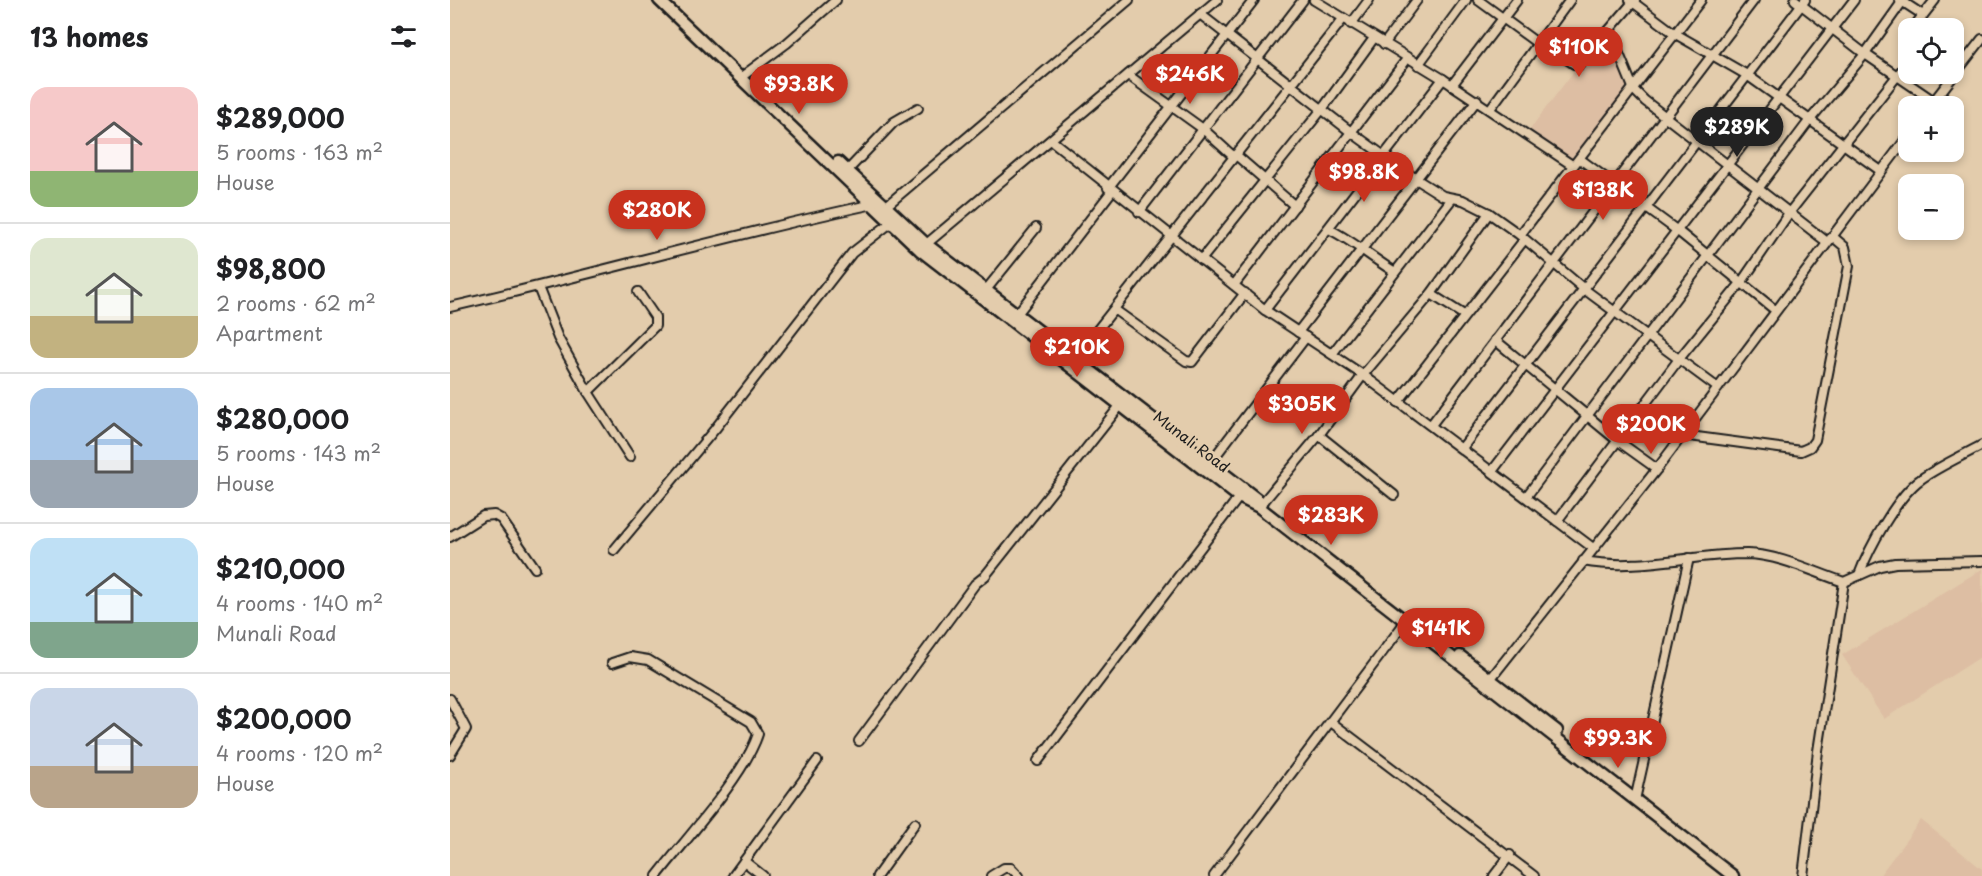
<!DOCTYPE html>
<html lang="en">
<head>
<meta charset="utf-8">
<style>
  body { margin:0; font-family:"Playpen Sans",sans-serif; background:#f2f2f2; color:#202124; height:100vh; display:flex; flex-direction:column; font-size:22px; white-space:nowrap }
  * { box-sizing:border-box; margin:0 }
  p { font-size:20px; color:#757577 }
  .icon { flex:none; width:33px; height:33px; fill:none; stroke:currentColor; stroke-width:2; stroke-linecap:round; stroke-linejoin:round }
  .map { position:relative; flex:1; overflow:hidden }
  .panel { display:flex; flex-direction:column; background:#fff; width:450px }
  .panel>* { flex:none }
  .buttons { position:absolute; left:1448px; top:18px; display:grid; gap:12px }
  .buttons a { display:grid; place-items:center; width:66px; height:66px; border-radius:12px; background:#fff; box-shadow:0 3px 9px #0003; font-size:30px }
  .price { position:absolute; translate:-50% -51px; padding:0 14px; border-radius:21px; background:#c8321e; color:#fff; font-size:20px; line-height:39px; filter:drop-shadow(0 2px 3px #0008) }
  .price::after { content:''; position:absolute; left:50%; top:36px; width:18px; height:14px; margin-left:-9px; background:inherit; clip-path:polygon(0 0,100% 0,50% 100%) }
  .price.current { background:#222; color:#fff }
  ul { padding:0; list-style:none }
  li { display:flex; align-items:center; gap:18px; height:150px; padding:0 30px }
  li+li { border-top:2px solid #e0e0e0 }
  li span { display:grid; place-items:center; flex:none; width:168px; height:120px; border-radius:18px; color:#555 }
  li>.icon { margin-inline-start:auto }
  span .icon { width:72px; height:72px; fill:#fffc; stroke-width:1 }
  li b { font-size:26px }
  h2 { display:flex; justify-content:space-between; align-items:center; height:72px; padding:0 30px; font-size:26px }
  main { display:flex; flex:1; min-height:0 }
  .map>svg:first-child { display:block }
</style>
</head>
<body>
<main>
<section class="panel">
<h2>13 homes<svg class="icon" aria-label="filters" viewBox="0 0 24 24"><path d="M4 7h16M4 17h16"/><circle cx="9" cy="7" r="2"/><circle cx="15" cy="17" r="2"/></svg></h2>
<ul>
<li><span style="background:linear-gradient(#f6c9c9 70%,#8fb573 0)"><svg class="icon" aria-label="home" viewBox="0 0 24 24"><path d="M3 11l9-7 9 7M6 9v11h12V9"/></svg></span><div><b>$289,000</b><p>5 rooms · 163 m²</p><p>House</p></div></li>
<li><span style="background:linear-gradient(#dfe7d0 65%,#c2b280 0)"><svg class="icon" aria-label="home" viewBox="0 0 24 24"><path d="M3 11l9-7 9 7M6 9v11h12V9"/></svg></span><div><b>$98,800</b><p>2 rooms · 62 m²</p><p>Apartment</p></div></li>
<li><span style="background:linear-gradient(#a9c7e8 60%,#9aa5b1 0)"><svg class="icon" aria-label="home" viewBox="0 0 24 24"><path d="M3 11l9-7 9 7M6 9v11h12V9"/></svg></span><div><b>$280,000</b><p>5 rooms · 143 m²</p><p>House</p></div></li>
<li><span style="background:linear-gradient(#bfe0f5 70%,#7fa58c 0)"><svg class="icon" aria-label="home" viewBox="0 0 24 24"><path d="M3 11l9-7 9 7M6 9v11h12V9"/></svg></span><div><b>$210,000</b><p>4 rooms · 140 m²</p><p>Munali Road</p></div></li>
<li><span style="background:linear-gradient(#c9d6e8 65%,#b9a48a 0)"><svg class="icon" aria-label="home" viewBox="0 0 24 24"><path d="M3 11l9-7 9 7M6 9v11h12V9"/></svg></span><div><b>$200,000</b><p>4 rooms · 120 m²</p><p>House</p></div></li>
</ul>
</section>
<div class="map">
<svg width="1532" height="876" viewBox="0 0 1532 876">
  <rect width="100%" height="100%" fill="#e3ccac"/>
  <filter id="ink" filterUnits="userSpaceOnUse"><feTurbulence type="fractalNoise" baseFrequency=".0167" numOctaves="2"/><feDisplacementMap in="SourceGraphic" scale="12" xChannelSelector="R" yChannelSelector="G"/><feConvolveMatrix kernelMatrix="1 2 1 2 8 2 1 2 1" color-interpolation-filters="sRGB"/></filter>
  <g filter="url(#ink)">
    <g fill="#ddbea3">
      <path d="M1158,42L1179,89L1122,161L1080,129L1124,71Z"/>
      <path d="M1532,569V656L1434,719L1392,655Z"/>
      <path d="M1471,820L1532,869V876H1429Z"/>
    </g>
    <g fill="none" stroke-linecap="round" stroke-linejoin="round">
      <g stroke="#1c1c1c" stroke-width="12">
        <g id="street">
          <path d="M864,0L993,79L1122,165"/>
          <path d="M1028,0L1087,43"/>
          <path d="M1180,0L1224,33L1297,75L1431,171"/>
          <path d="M1345,0L1415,54L1484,101"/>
          <path d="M1450,0L1473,15"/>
          <path d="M750,14L901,132L966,179L993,196L1013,200L1039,213L1070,235L1134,289L1268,388"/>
          <path d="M901,24L919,0"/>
          <path d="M1463,28L1485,0"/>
          <path d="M1160,32L1184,90L1195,101L1377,242"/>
          <path d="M1089,41L1124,64L1129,65L1185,0"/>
          <path d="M934,44L967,0"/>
          <path d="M968,65L1016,0"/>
          <path d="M678,75L753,129L784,157"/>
          <path d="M290,78L337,43L386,0"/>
          <path d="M1002,85L1067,0"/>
          <path d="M1480,106L1532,39"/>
          <path d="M1040,109L1120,0"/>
          <path d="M601,140L815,310L913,375L1143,548"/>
          <path d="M786,155L845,206"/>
          <path d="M1130,159L1229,232L1325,310"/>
          <path d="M397,171L444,122L468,108"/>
          <path d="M658,188L804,0"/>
          <path d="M435,207L679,0"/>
          <path d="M689,212L853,0"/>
          <path d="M879,229C903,241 922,258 945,272"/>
          <path d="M1070,235L1251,0"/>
          <path d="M474,246L767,0"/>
          <path d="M751,260L873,108L924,38"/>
          <path d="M784,285L957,59"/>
          <path d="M88,287L108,338L138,392L205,326V317L188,292"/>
          <path d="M536,290L586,228"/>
          <path d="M981,294L1014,315"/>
          <path d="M0,307C142,275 281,234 424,204"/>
          <path d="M665,310L736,361L742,362L795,293"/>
          <path d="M815,310L993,79"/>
          <path d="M564,318L662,191"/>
          <path d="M848,332L1027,100"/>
          <path d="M1045,340L1168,441L1207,469"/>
          <path d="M882,354L1001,200"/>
          <path d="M622,362L893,19"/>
          <path d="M138,392L180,457"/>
          <path d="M948,402L1074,240"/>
          <path d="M981,425L1304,0"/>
          <path d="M869,435L944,495"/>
          <path d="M1232,435L1351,451L1360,447L1365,440L1399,266L1395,247L1382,236"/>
          <path d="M1012,448L1355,0"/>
          <path d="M757,467L856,337"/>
          <path d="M1043,470L1404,0"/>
          <path d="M1076,497L1359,121L1415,54L1452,2"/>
          <path d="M809,507L869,435L913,375L981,294L1039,213"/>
          <path d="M1107,521L1229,359L1291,283L1339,213L1458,62"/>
          <path d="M0,537L33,516L44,515L51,519L85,568"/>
          <path d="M164,550L265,429L402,253L443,221"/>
          <path d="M1133,561C1190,571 1241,554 1297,554C1331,555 1363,572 1394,582L1430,566L1445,563L1532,561"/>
          <path d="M1409,575C1419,548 1447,496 1471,479C1490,466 1512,456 1532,445"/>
          <path d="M162,663L180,657L198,660L301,722L308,734C295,775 235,840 207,876"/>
          <path d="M1038,682L1207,469L1458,136"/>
          <path d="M0,699L16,729L0,755"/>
          <path d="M881,722L1084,876"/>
          <path d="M409,741L525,584L535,576L673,402"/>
          <path d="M588,761L789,497"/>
          <path d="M1185,800L1239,558"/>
          <path d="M294,861L313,876"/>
          <path d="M283,876L367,761"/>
          <path d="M427,876L465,823"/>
          <path d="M541,876L554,868H561L569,876"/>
          <path d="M764,876L959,617"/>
          <path d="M1044,876L1060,855"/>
          <path d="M1353,876L1368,751L1394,582"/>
        </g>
      </g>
      <g stroke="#1c1c1c" stroke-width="15">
        <g id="secondary">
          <path d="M209,0L470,250L789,497L809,507L1283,876"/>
          <path d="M388,162L476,244L812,503"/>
          <path d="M1010,656L1107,731"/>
        </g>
      </g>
      <use href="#street" stroke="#e3ccac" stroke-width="8"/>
      <use href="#secondary" stroke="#e3ccac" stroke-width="10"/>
    </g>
  </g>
  <g text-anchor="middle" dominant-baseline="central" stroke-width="6" stroke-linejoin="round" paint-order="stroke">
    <g font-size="15" fill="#1c1c1c" stroke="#e3ccac">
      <text transform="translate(742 441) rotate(37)">Munali Road</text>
    </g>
  </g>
</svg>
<div class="buttons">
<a><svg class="icon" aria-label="locate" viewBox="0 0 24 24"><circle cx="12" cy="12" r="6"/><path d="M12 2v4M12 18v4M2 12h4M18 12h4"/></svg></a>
<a>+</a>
<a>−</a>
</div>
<b class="price" style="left:1129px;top:78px">$110K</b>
<b class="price" style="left:740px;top:105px">$246K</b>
<b class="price" style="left:349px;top:115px">$93.8K</b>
<b class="price current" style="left:1287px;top:158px">$289K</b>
<b class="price" style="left:914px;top:203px">$98.8K</b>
<b class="price" style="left:1153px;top:221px">$138K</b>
<b class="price" style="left:207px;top:241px">$280K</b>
<b class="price" style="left:627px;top:378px">$210K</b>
<b class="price" style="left:852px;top:435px">$305K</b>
<b class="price" style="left:1201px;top:455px">$200K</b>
<b class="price" style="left:881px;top:546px">$283K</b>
<b class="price" style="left:991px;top:659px">$141K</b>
<b class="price" style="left:1168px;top:769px">$99.3K</b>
</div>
</main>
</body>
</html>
